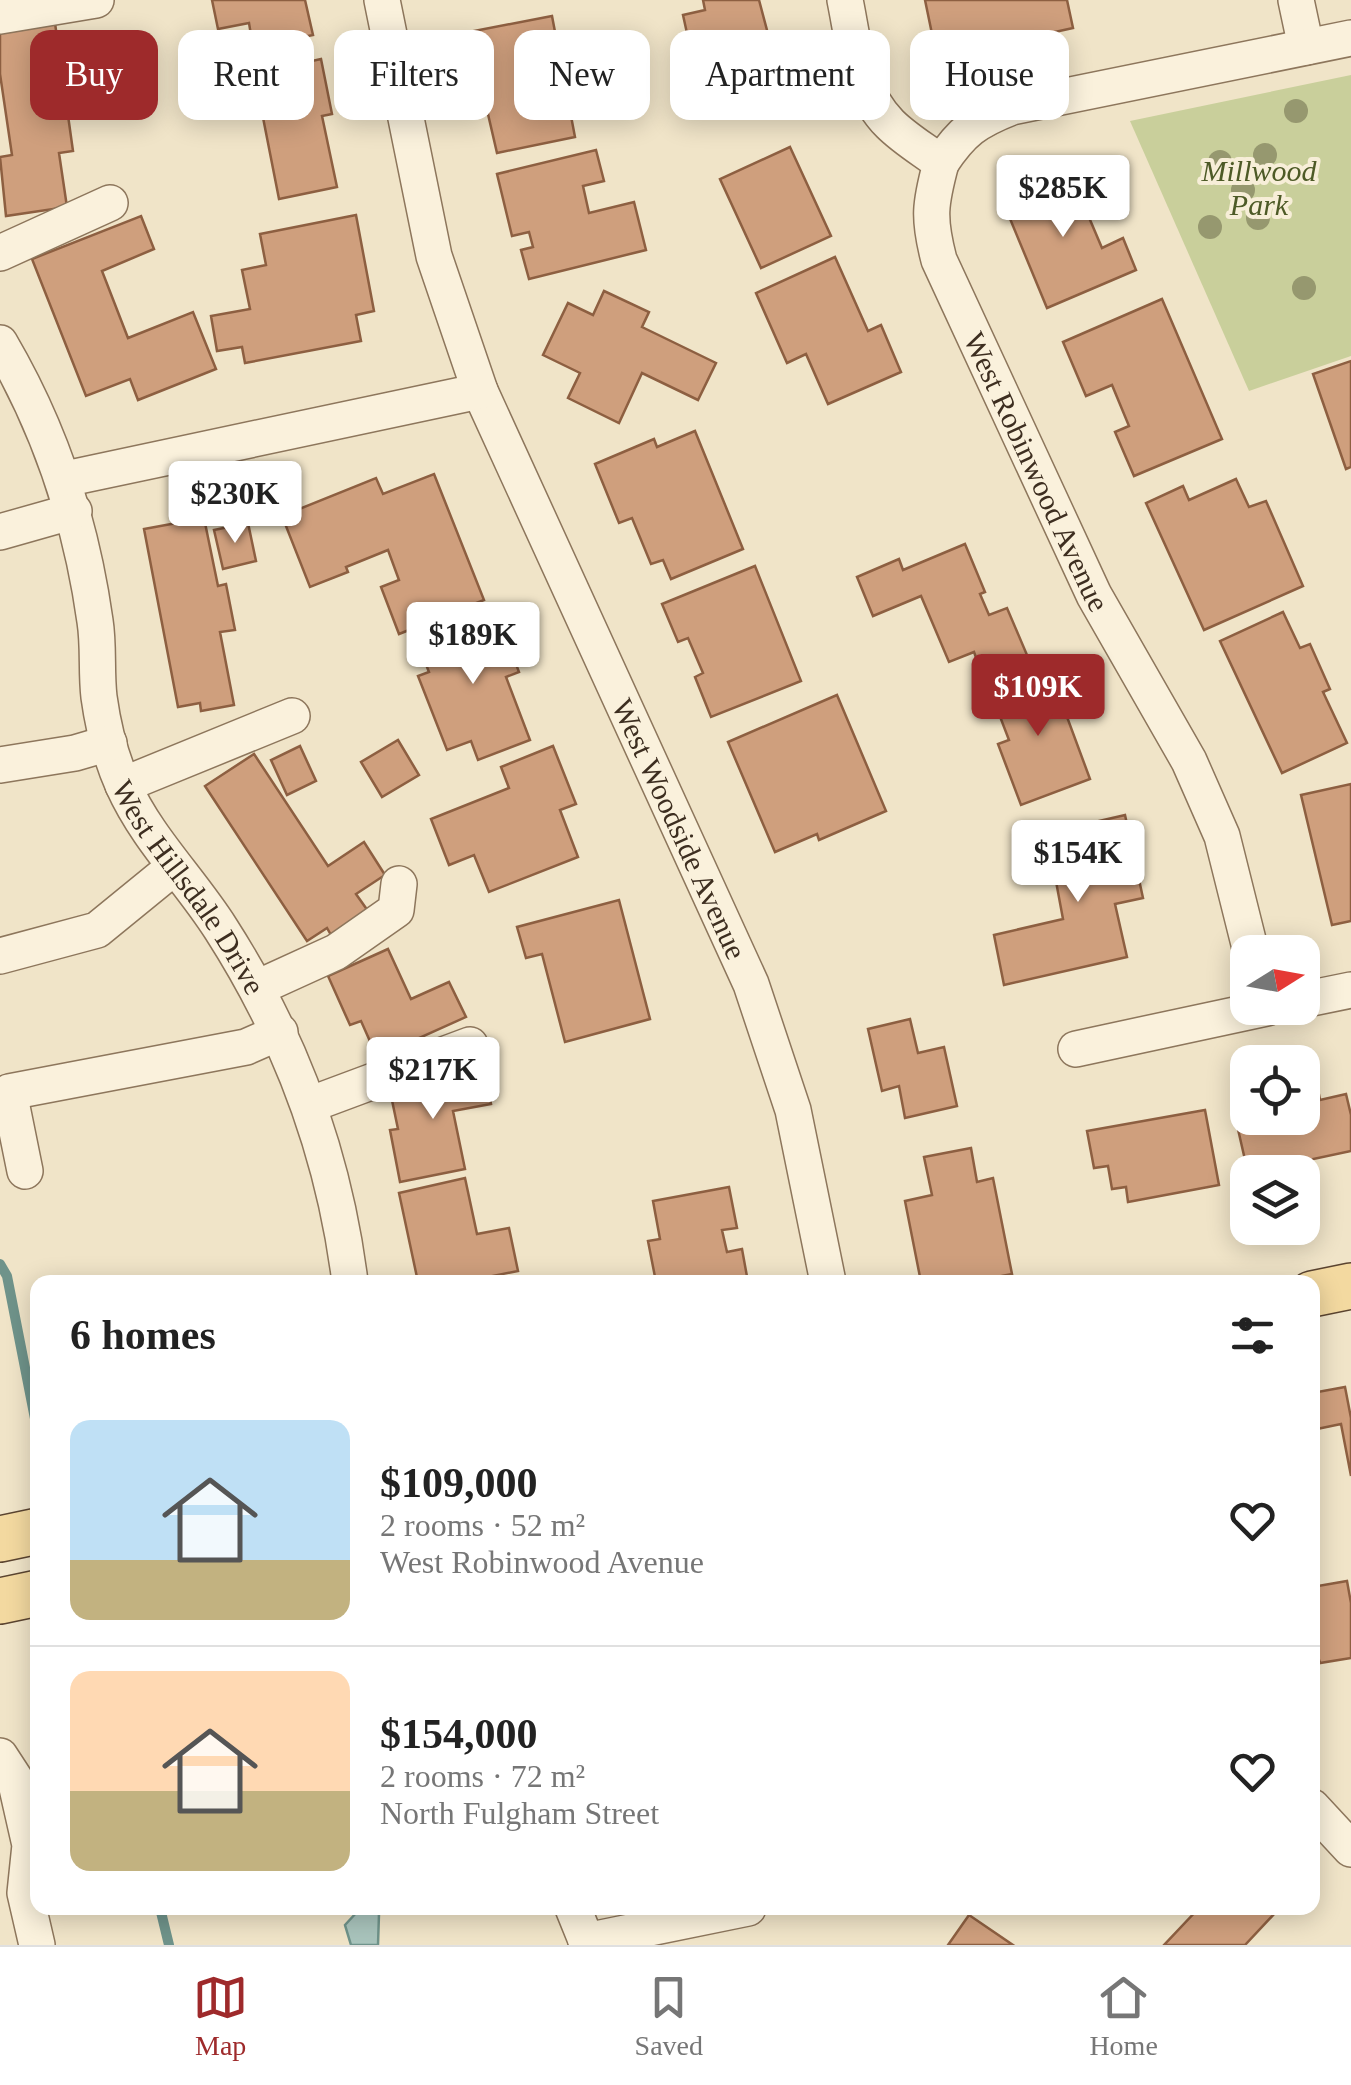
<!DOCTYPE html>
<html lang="en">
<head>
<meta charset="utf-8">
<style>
  body { margin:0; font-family:"Times New Roman",serif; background:#f2f2f2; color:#222; height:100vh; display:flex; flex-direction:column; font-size:38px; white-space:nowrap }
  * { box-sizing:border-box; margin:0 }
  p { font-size:32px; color:#767676 }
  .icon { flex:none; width:55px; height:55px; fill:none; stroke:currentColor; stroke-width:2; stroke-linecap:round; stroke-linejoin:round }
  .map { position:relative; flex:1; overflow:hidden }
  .side { position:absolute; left:30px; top:1275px; width:1290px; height:640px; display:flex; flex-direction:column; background:#fff; border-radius:20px; box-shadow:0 5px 25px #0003 }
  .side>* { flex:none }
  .top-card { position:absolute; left:30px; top:30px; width:1292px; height:90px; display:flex; gap:20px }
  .needle { width:65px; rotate:79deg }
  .buttons { position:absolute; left:1230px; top:935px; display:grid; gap:20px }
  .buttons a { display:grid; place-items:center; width:90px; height:90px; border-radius:20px; background:#fff; box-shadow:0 5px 25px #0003; font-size:50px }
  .price { position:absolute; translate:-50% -85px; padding:0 22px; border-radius:10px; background:#fff; color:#222; font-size:32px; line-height:65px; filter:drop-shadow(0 2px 5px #0008) }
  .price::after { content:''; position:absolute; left:50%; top:60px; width:30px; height:22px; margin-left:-15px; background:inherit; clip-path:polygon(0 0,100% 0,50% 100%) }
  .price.active { background:#9e2a2b; color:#fff }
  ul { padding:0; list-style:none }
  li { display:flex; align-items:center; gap:30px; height:250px; padding:0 40px }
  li+li { border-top:2px solid #e0e0e0 }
  li span { display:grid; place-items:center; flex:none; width:280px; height:200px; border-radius:20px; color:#555 }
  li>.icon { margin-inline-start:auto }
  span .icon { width:120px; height:120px; fill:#fffc; stroke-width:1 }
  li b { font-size:42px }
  h2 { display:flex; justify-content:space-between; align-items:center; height:120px; padding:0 40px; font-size:42px }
  .tag { padding:0 35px; border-radius:20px; background:#fff; box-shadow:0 5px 25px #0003; font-size:35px; line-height:90px }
  .tag.active { background:#9e2a2b; color:#fff }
  .dock { display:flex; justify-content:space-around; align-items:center; height:140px; border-top:2px solid #e0e0e0; background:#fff; font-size:28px; color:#767676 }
  .dock a { display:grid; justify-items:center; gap:5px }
  .dock .active { color:#9e2a2b }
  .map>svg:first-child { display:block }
</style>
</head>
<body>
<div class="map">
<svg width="1351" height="1945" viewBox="0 0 1351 1945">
  <rect width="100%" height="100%" fill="#f0e4c8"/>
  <path fill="#c9cf9b" d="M1351,75V356L1249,391L1130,121Z"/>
  <path fill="#a9c4bc" stroke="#6f938a" stroke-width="2.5" d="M357,1912L379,1914L378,1945H351L345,1925Z"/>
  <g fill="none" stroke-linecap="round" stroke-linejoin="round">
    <g stroke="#6f938a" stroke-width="10">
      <path d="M0,1264L7,1276L38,1434"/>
      <path d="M160,1908L169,1945"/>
    </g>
  </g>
  <g fill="#cf9f7d" stroke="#8d5f41" stroke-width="2.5">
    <path d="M212,0H305L313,35L253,47L249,23L218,29Z"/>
    <path d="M703,0H759L784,94L704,111L683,15L705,10Z"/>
    <path d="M925,0H1067L1073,28L937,58Z"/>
    <path d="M54,16L73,151L59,153L67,207L6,216L0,157L12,155L0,74V24Z"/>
    <path d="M552,16L575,137L497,153L469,32Z"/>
    <path d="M321,59L332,114L322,116L337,187L279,199L257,87L283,82L280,68Z"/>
    <path d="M790,147L831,236L761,268L720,179Z"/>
    <path d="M596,150L604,181L583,186L589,213L634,202L646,250L529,279L521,250L533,247L529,232L512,236L497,174Z"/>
    <path d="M1068,168L1102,248L1123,238L1136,270L1047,308L1001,197Z"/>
    <path d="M356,215L374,311L356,315L361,341L245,363L242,347L217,351L211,316L250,309L242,270L266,265L260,234Z"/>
    <path d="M141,216L154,249L102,271L128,338L193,312L216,369L138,400L130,379L86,396L32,259Z"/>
    <path d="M835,257L868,331L881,325L901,372L828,404L806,354L787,363L756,293Z"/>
    <path d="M604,291L649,312L642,327L716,363L698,400L642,373L619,423L568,398L580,373L543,355L568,303L593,315Z"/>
    <path d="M1162,299L1222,439L1134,476L1115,432L1129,426L1112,385L1086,396L1063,342Z"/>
    <path d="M1351,361V467L1346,469L1313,374Z"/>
    <path d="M695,431L743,549L671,579L663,560L651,564L632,518L619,523L595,464L654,439L657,447Z"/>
    <path d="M434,474L484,600L399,634L381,587L399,580L388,550L346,567L348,572L310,587L282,516L376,478L383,494Z"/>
    <path d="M1236,479L1249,507L1266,501L1303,586L1204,630L1146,503L1183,486L1189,500Z"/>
    <path d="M204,518L218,586L226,584L235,630L220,632L234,705L201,711L200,703L178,707L144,529Z"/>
    <path d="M248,523L256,561L223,569L214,530Z"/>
    <path d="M965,544L985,592L980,594L989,615L1007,608L1027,655L982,674L974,652L949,662L921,596L873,616L857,577L899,559L903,570Z"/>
    <path d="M755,566L801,681L711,717L695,677L703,673L688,638L678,642L662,604Z"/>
    <path d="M496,611L519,672L506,677L530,740L478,760L471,741L447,750L418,676L429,672L417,642Z"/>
    <path d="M1283,612L1300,648L1310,644L1330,689L1323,692L1347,743L1282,773L1220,641Z"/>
    <path d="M1050,671L1090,779L1021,805L998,744L1009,740L991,693Z"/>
    <path d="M837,695L886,811L819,840L817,834L775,852L728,742Z"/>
    <path d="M398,740L419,775L382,797L361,762Z"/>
    <path d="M300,746L316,781L287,795L271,760Z"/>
    <path d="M553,746L576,804L560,810L578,857L489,892L474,855L449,865L431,819L509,788L501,767Z"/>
    <path d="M254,754L328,866L364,842L385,875L356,894L368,911L331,935L327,928L307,941L205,786Z"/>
    <path d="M1351,784V921L1332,925L1301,795Z"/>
    <path d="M1125,815L1143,898L1115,904L1127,957L1004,985L994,935L1063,919L1047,833Z"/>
    <path d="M619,900L650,1019L565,1042L542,954L526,958L517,927Z"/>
    <path d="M388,949L411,999L449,982L466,1017L377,1057L361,1021L350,1025L328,976Z"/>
    <path d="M910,1019L918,1053L944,1047L957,1106L905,1118L899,1086L882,1091L868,1029Z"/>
    <path d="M484,1067L491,1104L453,1111L465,1169L400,1182L390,1130L398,1129L389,1086Z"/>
    <path d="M1317,1084L1320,1100L1346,1094L1351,1115V1151L1248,1173L1232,1103L1248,1099V1118H1302V1087Z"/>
    <path d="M1205,1110L1219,1185L1128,1202L1126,1187L1112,1189L1108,1166L1094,1168L1087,1131Z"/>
    <path d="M971,1148L977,1182L993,1178L1012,1274L971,1282H921L905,1201L932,1195L924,1157Z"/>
    <path d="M465,1178L477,1234L509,1228L518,1271L463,1282H418L399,1193Z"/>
    <path d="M729,1187L737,1228L722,1230L727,1252L742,1249L748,1282H656L648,1241L660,1239L653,1201Z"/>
    <path d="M1345,1387L1351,1418V1476L1341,1424L1317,1429L1312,1404V1393Z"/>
    <path d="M1347,1581L1351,1603V1658L1320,1663L1312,1638V1587Z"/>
    <path d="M1199,1908H1269L1275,1913L1245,1945H1164Z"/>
    <path d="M969,1915L1013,1945H948Z"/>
  </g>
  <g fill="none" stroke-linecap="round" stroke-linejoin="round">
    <g stroke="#8d765c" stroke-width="38">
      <g id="minor">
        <path id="s1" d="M382,0L434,256L480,391L751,984L793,1110L828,1282"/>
        <path id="s2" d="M845,0C854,44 857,91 890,124C905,139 924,150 941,163C930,204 928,218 939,260L1094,595L1189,761L1222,836L1251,952"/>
        <path d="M1296,0L1306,47"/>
        <path d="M0,16L96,0"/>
        <path d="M941,163C962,131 976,121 1012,107L1351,38"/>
        <path d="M0,253L110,203"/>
        <path id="s3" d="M0,343C51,430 81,521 95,621C99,646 96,672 99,697C103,726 111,758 123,785C147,839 190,880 221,929C291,1038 334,1154 350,1282"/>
        <path d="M65,479L480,391"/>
        <path d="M0,532L74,511"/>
        <path d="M0,765L75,753L109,743"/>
        <path d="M123,785L292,716"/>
        <path d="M0,956L97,930L173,868"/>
        <path d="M257,988L336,952L396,910L399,884"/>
        <path d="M1302,1000L1351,990"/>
        <path d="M1076,1049L1267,1008"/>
        <path d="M309,1105L470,1045"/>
        <path d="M25,1171L9,1092L246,1047L280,1032"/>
        <path d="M0,1756L15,1779L30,1845L25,1893L37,1945"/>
        <path d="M1312,1807L1351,1849"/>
        <path d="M573,1908L588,1945"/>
        <path d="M586,1941L748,1908"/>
      </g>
    </g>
    <g stroke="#5b4430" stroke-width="48">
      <g id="major">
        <path d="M1312,1294L1351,1286"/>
        <path d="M0,1539L38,1531"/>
        <path d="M0,1601L38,1593"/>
      </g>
    </g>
    <use href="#minor" stroke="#faf1dc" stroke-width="35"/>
    <use href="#major" stroke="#f3d9a0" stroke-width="45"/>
  </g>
  <g fill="#96986f">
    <circle cx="1296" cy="111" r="12"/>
    <circle cx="1265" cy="155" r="12"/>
    <circle cx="1220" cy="162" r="12"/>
    <circle cx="1243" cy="190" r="12"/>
    <circle cx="1258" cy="218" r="12"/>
    <circle cx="1210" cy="227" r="12"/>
    <circle cx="1304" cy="288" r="12"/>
  </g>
  <g text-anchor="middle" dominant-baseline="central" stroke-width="8" stroke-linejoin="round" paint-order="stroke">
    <g font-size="30" font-style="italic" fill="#4d5a26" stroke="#f7eed8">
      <text x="1259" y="170">Millwood<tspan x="1259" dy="34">Park</tspan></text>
    </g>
    <g font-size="30" fill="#3d2e20" stroke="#f7eed8">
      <text stroke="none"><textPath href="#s2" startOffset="530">West Robinwood Avenue</textPath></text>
      <text stroke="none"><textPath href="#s1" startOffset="885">West Woodside Avenue</textPath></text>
      <text stroke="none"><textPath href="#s3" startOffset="585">West Hillsdale Drive</textPath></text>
    </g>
  </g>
</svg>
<div class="buttons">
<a><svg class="needle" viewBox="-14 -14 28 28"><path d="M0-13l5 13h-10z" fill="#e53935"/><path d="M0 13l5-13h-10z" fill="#767676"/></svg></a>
<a><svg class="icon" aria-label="locate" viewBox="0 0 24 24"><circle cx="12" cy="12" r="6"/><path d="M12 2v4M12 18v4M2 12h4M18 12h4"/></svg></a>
<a><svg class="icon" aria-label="layers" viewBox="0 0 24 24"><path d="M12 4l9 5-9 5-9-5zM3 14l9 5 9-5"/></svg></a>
</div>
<b class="price" style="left:1063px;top:240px">$285K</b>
<b class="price" style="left:235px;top:546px">$230K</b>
<b class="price" style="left:473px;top:687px">$189K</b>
<b class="price active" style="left:1038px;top:739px">$109K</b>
<b class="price" style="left:1078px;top:905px">$154K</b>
<b class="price" style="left:433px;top:1122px">$217K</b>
<div class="top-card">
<a class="tag active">Buy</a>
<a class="tag">Rent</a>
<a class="tag">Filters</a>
<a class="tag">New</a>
<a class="tag">Apartment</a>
<a class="tag">House</a>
</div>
<section class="side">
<h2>6 homes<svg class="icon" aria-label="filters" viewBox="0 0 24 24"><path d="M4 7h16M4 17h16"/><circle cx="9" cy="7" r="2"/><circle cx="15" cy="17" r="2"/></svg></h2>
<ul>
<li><span style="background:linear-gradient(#bfe0f5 70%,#c2b280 0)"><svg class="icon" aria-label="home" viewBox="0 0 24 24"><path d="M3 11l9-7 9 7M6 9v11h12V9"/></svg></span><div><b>$109,000</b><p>2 rooms · 52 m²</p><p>West Robinwood Avenue</p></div><svg class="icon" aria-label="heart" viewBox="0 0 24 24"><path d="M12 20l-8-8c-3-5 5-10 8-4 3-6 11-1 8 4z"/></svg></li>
<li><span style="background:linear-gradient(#ffd9b3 60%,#c2b280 0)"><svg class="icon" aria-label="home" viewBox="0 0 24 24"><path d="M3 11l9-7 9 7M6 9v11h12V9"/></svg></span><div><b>$154,000</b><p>2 rooms · 72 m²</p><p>North Fulgham Street</p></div><svg class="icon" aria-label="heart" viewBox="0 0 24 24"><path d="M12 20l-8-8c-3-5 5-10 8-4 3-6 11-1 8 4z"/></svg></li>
</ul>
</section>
</div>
<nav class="dock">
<a class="active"><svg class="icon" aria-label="map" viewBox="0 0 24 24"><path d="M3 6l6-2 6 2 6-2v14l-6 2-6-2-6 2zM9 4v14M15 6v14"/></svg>Map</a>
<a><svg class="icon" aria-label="saved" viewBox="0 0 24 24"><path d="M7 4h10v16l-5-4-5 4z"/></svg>Saved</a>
<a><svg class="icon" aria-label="home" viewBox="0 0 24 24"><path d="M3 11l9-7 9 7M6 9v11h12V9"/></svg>Home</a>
</nav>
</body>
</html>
